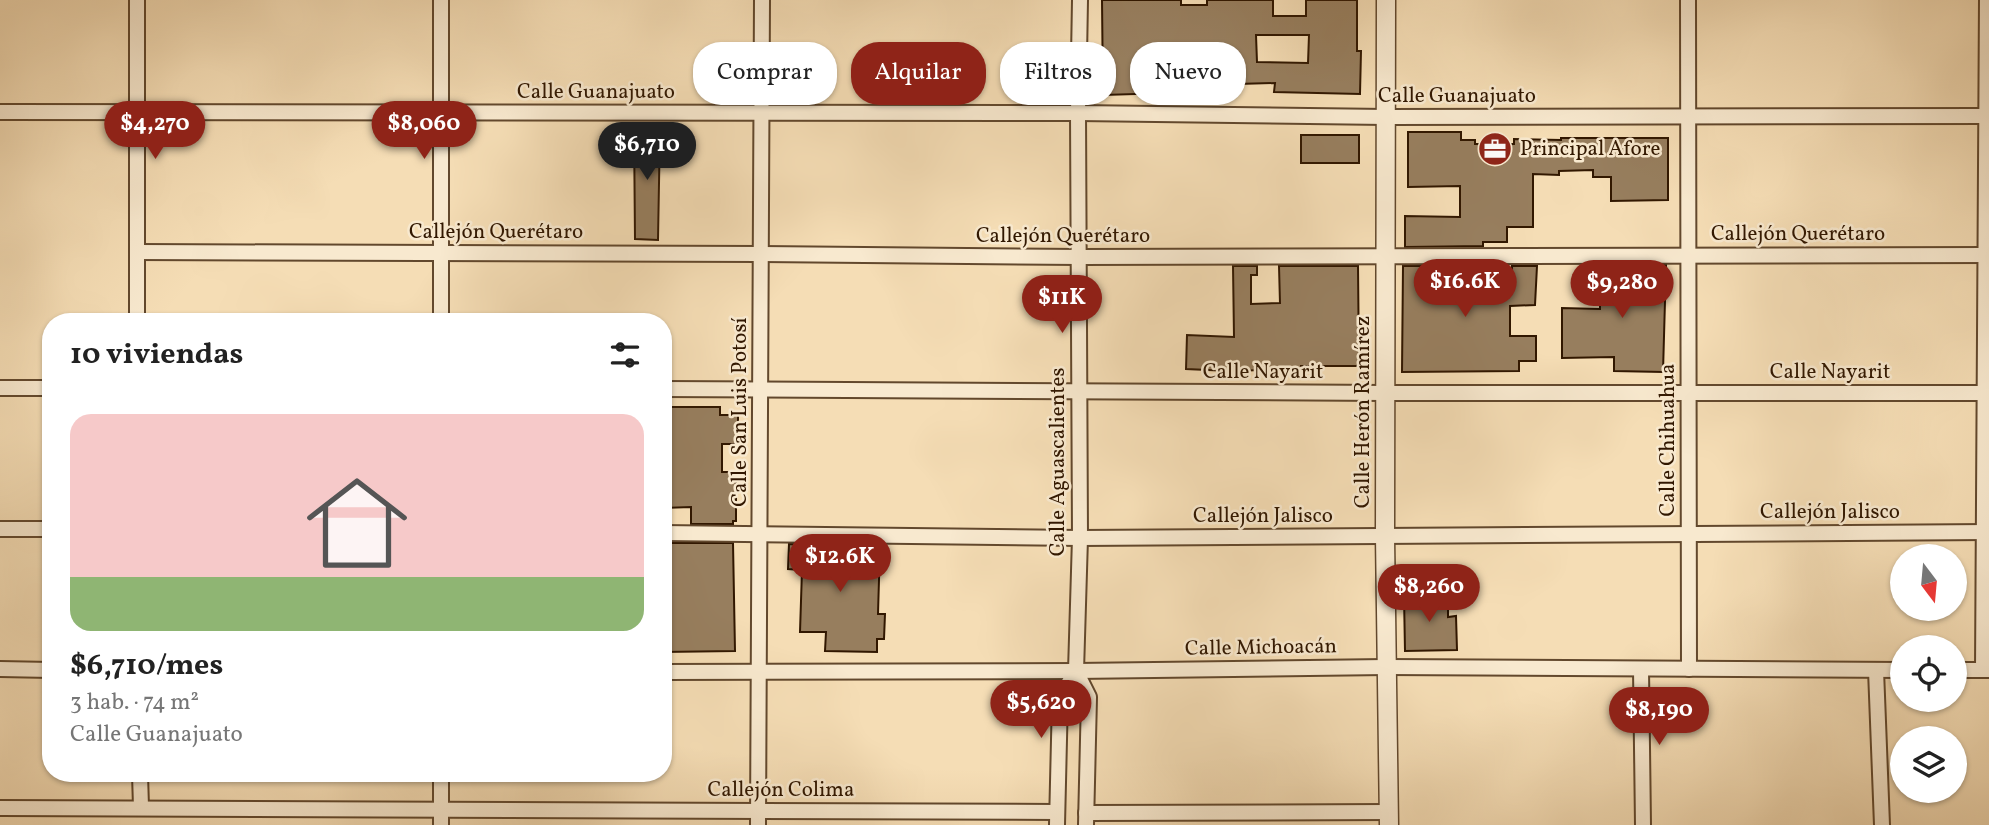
<!DOCTYPE html>
<html lang="es">
<head>
<meta charset="utf-8">
<style>
  body { margin:0; font-family:Vollkorn,serif; background:#f2f2f2; color:#222; height:100vh; display:flex; flex-direction:column; font-size:26px; white-space:nowrap }
  * { box-sizing:border-box; margin:0 }
  p { font-size:23px; color:#767676 }
  .icon { flex:none; width:38px; height:38px; fill:none; stroke:currentColor; stroke-width:2; stroke-linecap:round; stroke-linejoin:round }
  .map { position:relative; flex:1; overflow:hidden }
  .panel { position:absolute; left:42px; top:313px; width:630px; height:469px; display:flex; flex-direction:column; background:#fff; border-radius:28px; box-shadow:0 2px 5px #0004 }
  .panel>* { flex:none }
  .guide { position:absolute; left:693px; top:42px; width:665px; height:63px; display:flex; gap:14px }
  .needle { width:46px; rotate:164deg }
  .buttons { position:absolute; left:1890px; top:544px; display:grid; gap:14px }
  .buttons a { display:grid; place-items:center; width:77px; height:77px; border-radius:50%; background:#fff; box-shadow:0 2px 5px #0004; font-size:35px }
  .price { position:absolute; translate:-50% -60px; padding:0 16px; border-radius:24px; background:#8f2418; color:#fff; font-size:23px; line-height:46px; filter:drop-shadow(0 2px 4px #0008) }
  .price::after { content:''; position:absolute; left:50%; top:42px; width:21px; height:16px; margin-left:-10px; background:inherit; clip-path:polygon(0 0,100% 0,50% 100%) }
  .price.active { background:#222; color:#fff }
  ul { padding:0; list-style:none }
  li { display:grid; align-content:center; gap:14px; height:371px; padding:0 28px }
  li span { display:grid; place-items:center; height:217px; border-radius:21px; color:#555 }
  li>.icon { margin-inline-start:auto }
  span .icon { width:126px; height:126px; fill:#fffc; stroke-width:1 }
  li b { font-size:30px }
  h2 { display:flex; justify-content:space-between; align-items:center; height:84px; padding:0 28px; font-size:30px }
  .chip { padding:0 24px; border-radius:28px; background:#fff; box-shadow:0 2px 5px #0004; font-size:24px; line-height:63px }
  .chip.active { background:#8f2418; color:#fff }
  .map>svg:first-child { display:block }
</style>
</head>
<body>
<div class="map">
<svg width="1989" height="825" viewBox="0 0 1989 825">
  <rect width="100%" height="100%" fill="#f5ddb5"/>
  <filter id="stains"><feTurbulence type="fractalNoise" baseFrequency=".00286" numOctaves="4"/><feColorMatrix values="0 0 0 0 .2 0 0 0 0 .09 0 0 0 0 .02 0 0 0 .5 -.17"/></filter>
  <radialGradient id="worn" r=".72"><stop offset=".6" stop-color="#630" stop-opacity="0"/><stop offset="1" stop-color="#630" stop-opacity=".3"/></radialGradient>
  <g fill="#977e5e" stroke="#311700" stroke-width="2" fill-rule="evenodd">
    <path d="M1102,0H1181V5H1207V0H1273V16H1306V0H1357V51H1361L1360,94L1274,92L1275,83L1237,84V91L1103,95ZM1256,35H1309L1308,63L1257,62Z"/>
    <path d="M634,126L660,127L658,240L635,239Z"/>
    <path d="M1408,132H1461V140H1475V144H1514V139L1561,140V138H1668V200L1611,201V177H1593V170L1559,171V175L1533,174V227H1507V242H1483V246L1405,247V216L1460,217V186L1408,187Z"/>
    <rect x="1301" y="135" width="58" height="28"/>
    <path d="M1600,265H1666L1663,372L1614,371V357L1562,358V308L1600,309Z"/>
    <path d="M1233,266H1257V275H1251V304L1280,303L1279,266H1358L1359,366H1301V369L1230,371L1186,369L1187,335L1234,337Z"/>
    <path d="M1403,266H1483V272H1512V266H1537L1535,305L1510,306V336H1536V361H1519V371L1402,372Z"/>
    <path d="M663,407H720V415H738V444H722V472H736V521H733V524H691V507L663,508Z"/>
    <path d="M663,543H733L735,651L663,652Z"/>
    <path d="M789,544L880,545L878,614H885L884,639H877V652L825,651L826,632H800L802,570L788,569Z"/>
    <path d="M1448,595V617L1456,616L1457,650L1405,651L1404,596Z"/>
  </g>
  <g fill="none" stroke-linecap="round" stroke-linejoin="round">
    <g stroke="#62482d" stroke-width="18">
      <g id="minor">
        <path d="M137,0V322"/>
        <path d="M1080,0L1078,113L1080,538L1076,671L1089,697L1086,825"/>
        <path d="M1688,0L1689,669"/>
        <path d="M0,112L1078,113L1386,117L1989,116"/>
        <path d="M137,252L761,254L1080,257L1989,255"/>
        <path d="M441,322V0"/>
        <path d="M0,388H51"/>
        <path d="M663,389L1385,393H1989"/>
        <path d="M0,529H51"/>
        <path d="M663,533L1080,538L1989,532"/>
        <path d="M0,669L51,670"/>
        <path d="M1641,669L1643,825"/>
        <path d="M1876,670L1882,825"/>
        <path d="M1955,670H1989"/>
        <path d="M1983,670L1987,0"/>
        <path d="M663,672L1076,671L1386,667L1902,670"/>
        <path d="M140,774L141,807"/>
        <path d="M0,808L1057,812"/>
        <path d="M1086,813L1389,812"/>
        <path d="M441,825V774"/>
        <path d="M758,825L762,0"/>
        <path d="M1057,825L1060,697L1076,671"/>
      </g>
    </g>
    <g stroke="#62482d" stroke-width="21">
      <path id="tertiary" d="M1386,0L1385,537L1389,825"/>
    </g>
    <use href="#minor" stroke="#f8e9cf" stroke-width="14"/>
    <use href="#tertiary" stroke="#f8e9cf" stroke-width="18"/>
  </g>
  <defs>
    <g id="office-disc" transform="scale(1.75)"><circle r="9.5" fill="#8f2418" stroke="#f8e9cf"/><path d="M-6-3h4V-5.5h4V-3h4V5H-6ZM-1-4.5V-3h2v-1.5ZM-6 0V1H6V0Z" fill="#fff"/></g>
  </defs>
  <g fill-rule="evenodd">
    <use href="#office-disc" x="1495" y="149"/>
  </g>
  <g text-anchor="middle" dominant-baseline="central" stroke-width="5" stroke-linejoin="round" paint-order="stroke">
    <g font-size="21" fill="#311700" stroke="#f8e9cf">
      <text x="596" y="92">Calle Guanajuato</text>
      <text x="1457" y="96">Calle Guanajuato</text>
      <text x="496" y="232">Callejón Querétaro</text>
      <text x="1798" y="234">Callejón Querétaro</text>
      <text x="1063" y="236">Callejón Querétaro</text>
      <text x="1263" y="372">Calle Nayarit</text>
      <text x="1830" y="372">Calle Nayarit</text>
      <text transform="translate(740 412) rotate(-90)">Calle San Luis Potosí</text>
      <text transform="translate(1363 412) rotate(-90)">Calle Herón Ramírez</text>
      <text transform="translate(1668 440) rotate(-90)">Calle Chihuahua</text>
      <text transform="translate(1058 462) rotate(-90)">Calle Aguascalientes</text>
      <text x="1830" y="512">Callejón Jalisco</text>
      <text x="1263" y="516">Callejón Jalisco</text>
      <text transform="translate(1261 648) rotate(-1)">Calle Michoacán</text>
      <text x="781" y="790">Callejón Colima</text>
    </g>
    <g font-size="21" fill="#311700" stroke="#f8e9cf" text-anchor="start">
      <text x="1520" y="149">Principal Afore</text>
    </g>
  </g>
  <rect width="100%" height="100%" filter="url(#stains)"/>
  <rect width="100%" height="100%" fill="url(#worn)"/>
</svg>
<div class="buttons">
<a><svg class="needle" viewBox="-14 -14 28 28"><path d="M0-13l5 13h-10z" fill="#e53935"/><path d="M0 13l5-13h-10z" fill="#767676"/></svg></a>
<a><svg class="icon" aria-label="locate" viewBox="0 0 24 24"><circle cx="12" cy="12" r="6"/><path d="M12 2v4M12 18v4M2 12h4M18 12h4"/></svg></a>
<a><svg class="icon" aria-label="layers" viewBox="0 0 24 24"><path d="M12 4l9 5-9 5-9-5zM3 14l9 5 9-5"/></svg></a>
</div>
<b class="price" style="left:155px;top:161px">$4,270</b>
<b class="price" style="left:424px;top:161px">$8,060</b>
<b class="price active" style="left:647px;top:182px">$6,710</b>
<b class="price" style="left:1465px;top:319px">$16.6K</b>
<b class="price" style="left:1622px;top:320px">$9,280</b>
<b class="price" style="left:1062px;top:335px">$11K</b>
<b class="price" style="left:840px;top:594px">$12.6K</b>
<b class="price" style="left:1429px;top:624px">$8,260</b>
<b class="price" style="left:1041px;top:740px">$5,620</b>
<b class="price" style="left:1659px;top:747px">$8,190</b>
<div class="guide">
<a class="chip">Comprar</a>
<a class="chip active">Alquilar</a>
<a class="chip">Filtros</a>
<a class="chip">Nuevo</a>
</div>
<section class="panel">
<h2>10 viviendas<svg class="icon" aria-label="filters" viewBox="0 0 24 24"><path d="M4 7h16M4 17h16"/><circle cx="9" cy="7" r="2"/><circle cx="15" cy="17" r="2"/></svg></h2>
<ul>
<li><span style="background:linear-gradient(#f6c9c9 75%,#8fb573 0)"><svg class="icon" aria-label="home" viewBox="0 0 24 24"><path d="M3 11l9-7 9 7M6 9v11h12V9"/></svg></span><div><b>$6,710/mes</b><p>3 hab. · 74 m²</p><p>Calle Guanajuato</p></div></li>
</ul>
</section>
</div>
</body>
</html>
